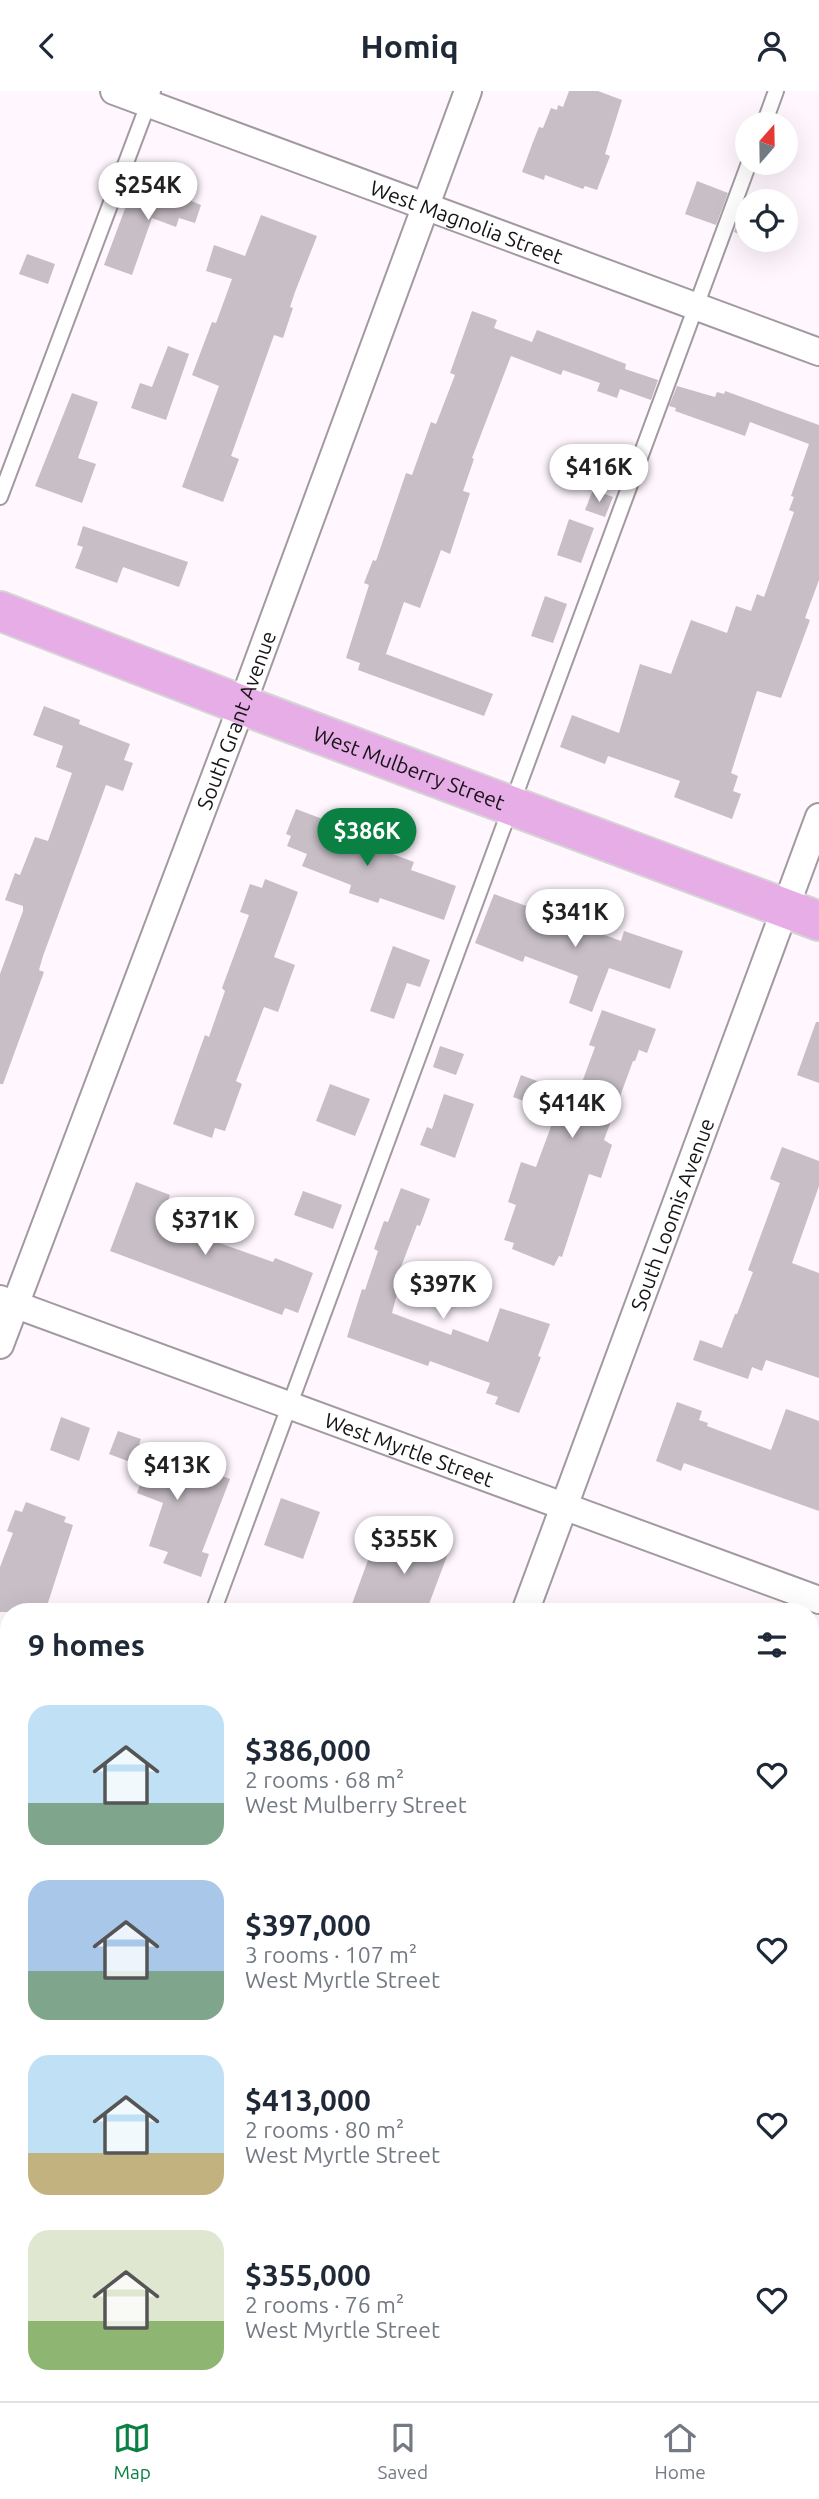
<!DOCTYPE html>
<html lang="en">
<head>
<meta charset="utf-8">
<style>
  body { margin:0; font-family:Ubuntu,sans-serif; background:#f2f2f3; color:#1f2937; height:100vh; display:flex; flex-direction:column; font-size:26px; white-space:nowrap }
  * { box-sizing:border-box; margin:0 }
  p { font-size:23px; color:#747a83 }
  .icon { flex:none; width:38px; height:38px; fill:none; stroke:currentColor; stroke-width:2; stroke-linecap:round; stroke-linejoin:round }
  .map { position:relative; flex:1; overflow:hidden }
  .panel { position:absolute; left:0px; top:1512px; width:819px; height:798px; display:flex; flex-direction:column; background:#fff; border-radius:28px 28px 0 0; box-shadow:0 7px 28px #0002 }
  .panel>* { flex:none }
  .needle { width:46px; rotate:20deg }
  .controls { position:absolute; left:735px; top:21px; display:grid; gap:14px }
  .controls a { display:grid; place-items:center; width:63px; height:63px; border-radius:50%; background:#fff; box-shadow:0 7px 28px #0002; font-size:35px }
  .price { position:absolute; translate:-50% -60px; padding:0 16px; border-radius:24px; background:#fff; color:#222; font-size:23px; line-height:46px; filter:drop-shadow(0 2px 4px #0008) }
  .price::after { content:''; position:absolute; left:50%; top:42px; width:21px; height:16px; margin-left:-10px; background:inherit; clip-path:polygon(0 0,100% 0,50% 100%) }
  .price.on { background:#0b8043; color:#fff }
  ul { padding:0; list-style:none }
  li { display:flex; align-items:center; gap:21px; height:175px; padding:0 28px }
  li span { display:grid; place-items:center; flex:none; width:196px; height:140px; border-radius:21px; color:#555 }
  li>.icon { margin-inline-start:auto }
  span .icon { width:84px; height:84px; fill:#fffc; stroke-width:1 }
  li b { font-size:30px }
  h2 { display:flex; justify-content:space-between; align-items:center; height:84px; padding:0 28px; font-size:30px }
  header { display:flex; justify-content:space-between; align-items:center; height:91px; padding:0 28px; background:#fff; font-size:32px; font-weight:600 }
  .menu { display:flex; justify-content:space-around; align-items:center; height:98px; border-top:2px solid #e0e1e3; background:#fff; font-size:19px; color:#747a83 }
  .menu a { display:grid; justify-items:center; gap:4px }
  .menu .on { color:#0b8043 }
  .map>svg:first-child { display:block }
</style>
</head>
<body>
<header><svg class="icon" aria-label="back" viewBox="0 0 24 24"><path d="M15 5l-7 7 7 7"/></svg>Homiq<svg class="icon" aria-label="person" viewBox="0 0 24 24"><circle cx="12" cy="8" r="4"/><path d="M4 21q1-7 8-7t8 7"/></svg></header>
<div class="map">
<svg width="819" height="2310" viewBox="0 0 819 2310">
  <rect width="100%" height="100%" fill="#fff6fe"/>
  <path fill="#f6d7f5" d="M0,2196L9,2199V2301H56L53,2310H0Z"/>
  <g fill="#c7bec6">
    <path d="M569,0H598L622,9L605,63L610,65L597,99L585,95L583,98L545,84L544,89L522,81L533,51L539,36L543,37L551,17L557,19L558,14L563,16Z"/>
    <path d="M697,90L728,102L716,134L685,123Z"/>
    <path d="M171,91L193,100L189,109L201,114L195,132L179,127L176,136L152,127L132,184L104,174L132,99L152,106L156,93L169,98Z"/>
    <path d="M746,108L747,109V146L734,141Z"/>
    <path d="M261,124L317,145L295,201L290,216L293,217L283,247L274,244L231,365L239,368L223,411L182,396L219,295L192,284L212,231L216,232L232,188L206,180L214,154L245,165Z"/>
    <path d="M27,163L55,173L48,193L19,183Z"/>
    <path d="M472,220L497,229L494,237L532,251L537,239L626,273L625,278L658,289L651,309L620,298L617,307L597,300L600,292L563,279L561,284L511,265L472,367L474,368L463,400L470,402L450,463L441,459L420,517L404,511L386,563L493,603L484,625L358,579L360,572L346,567L369,494L364,492L373,469L376,470L406,382L412,384L431,331L436,333L455,284L450,282Z"/>
    <path d="M168,255L189,263L166,329L131,317L140,292L152,296Z"/>
    <path d="M677,295L715,306L717,301L724,303L725,300L819,334V489L805,527L810,529L781,607L757,600L731,682L738,685L733,700L741,703L732,728L674,706L680,690L608,665L605,673L560,656L572,624L619,642L640,573L671,583L691,529L727,542L736,515L751,520L757,503L764,506L794,421L789,419L794,406L791,405L809,353L750,331L745,345L675,320L676,317L669,315Z"/>
    <path d="M72,302L98,311L78,367L96,373L82,412L35,395Z"/>
    <path d="M593,399L613,406L605,426L585,419Z"/>
    <path d="M569,428L594,437L581,472L557,464Z"/>
    <path d="M83,435L188,471L179,496L123,476L117,492L75,477L83,456L77,454Z"/>
    <path d="M545,505L567,513L553,552L531,545Z"/>
    <path d="M44,615L80,629L79,633L130,653L124,669L133,672L123,700L106,694L43,865L39,879L44,881L3,993H0V883L23,820V815L5,809L15,782L20,784L35,746L48,750L72,682L56,676L63,655L33,644Z"/>
    <path d="M296,718L333,732L330,740L414,771L411,779L456,795L444,829L380,807L378,812L349,802L351,794L302,775L307,763L287,755L291,745L286,743Z"/>
    <path d="M265,788L298,801L274,866L295,874L278,921L264,916L236,990L242,993L225,1040L215,1037L212,1047L173,1033L205,944L209,946L225,900L222,897L249,824L240,821L250,793L262,797Z"/>
    <path d="M494,803L621,850L624,840L683,860L670,898L609,877L592,921L569,912L578,885L525,865L523,871L475,852Z"/>
    <path d="M393,855L430,869L420,896L407,892L394,928L370,920Z"/>
    <path d="M602,919L656,938L647,962L639,959L635,970H633L604,1049L612,1054L601,1087L589,1083L562,1166L559,1165L554,1175L512,1158L514,1152L504,1149L516,1114L508,1111L521,1071L536,1076L556,1022L513,1006L521,984L577,1005L595,956L589,954Z"/>
    <path d="M816,931H819V992L797,984Z"/>
    <path d="M440,955L464,963L456,984L433,976Z"/>
    <path d="M330,993L370,1008L355,1045L316,1030Z"/>
    <path d="M444,1003L474,1013L455,1067L420,1054L427,1036L432,1038Z"/>
    <path d="M782,1056L819,1070V1095L792,1172L819,1182V1287L766,1269L762,1280L752,1276L748,1288L693,1269L700,1249L722,1257L735,1223H737L753,1181L748,1179L780,1092L770,1088Z"/>
    <path d="M136,1091L170,1104L160,1131L273,1171L275,1167L313,1182L298,1222L285,1217L282,1224L110,1160Z"/>
    <path d="M401,1097L430,1108L420,1135L417,1134L393,1197L398,1199L392,1222L451,1244L453,1238L488,1251L500,1217L550,1233L538,1265L541,1266L519,1322L495,1313L498,1306L486,1302L490,1292L430,1270L428,1275L347,1246L362,1198L365,1199L378,1160L374,1158L384,1130L388,1131Z"/>
    <path d="M303,1100L342,1114L333,1138L294,1124Z"/>
    <path d="M677,1311L702,1320L699,1329L708,1332L707,1335L771,1359L786,1318L819,1330V1420L684,1372L681,1380L656,1370Z"/>
    <path d="M61,1326L90,1337L79,1370L50,1359Z"/>
    <path d="M118,1340L141,1348L139,1353L230,1388L202,1461L209,1463L201,1486L163,1472L168,1461L149,1455L163,1412L137,1402L146,1377L109,1363Z"/>
    <path d="M281,1407L320,1421L303,1468L264,1454Z"/>
    <path d="M26,1411L66,1426L64,1431L73,1434L45,1521H0V1476L13,1442L7,1440L15,1419L22,1421Z"/>
    <path d="M423,1437L446,1445L442,1454L450,1457L426,1521H373L352,1513L371,1461L395,1471L406,1440L420,1445Z"/>
  </g>
  <g fill="none" stroke-linecap="round" stroke-linejoin="round">
    <g stroke="#a299a1" stroke-width="18">
      <g id="service">
        <path d="M764,33L776,0"/>
        <path d="M0,406L153,0"/>
        <path d="M213,1521L749,72"/>
        <path d="M810,1599L819,1576"/>
        <path d="M0,2099L9,2075"/>
        <path d="M547,2310L550,2301"/>
      </g>
    </g>
    <g stroke="#a299a1" stroke-width="30">
      <g id="minor">
        <path id="s1" d="M114,0L819,261"/>
        <path id="s2" d="M0,1208L819,1509"/>
        <path id="s3" d="M0,1254L242,614L468,0"/>
        <path id="s4" d="M525,1521L819,726"/>
        <path d="M247,2310L250,2301"/>
      </g>
    </g>
    <g stroke="#a299a1" stroke-width="42">
      <g id="secondary">
        <path d="M0,2130L9,2133"/>
        <path d="M459,2301L482,2310"/>
      </g>
    </g>
    <g stroke="#d5d5d5" stroke-width="42">
      <g id="primary">
        <path id="s5" d="M0,520L242,614L819,830"/>
      </g>
    </g>
    <use href="#service" stroke="#fff" stroke-width="14"/>
    <use href="#minor" stroke="#fff" stroke-width="26"/>
    <use href="#secondary" stroke="#f2d6f3" stroke-width="38"/>
    <use href="#primary" stroke="#e6ade6" stroke-width="38"/>
  </g>
  <g text-anchor="middle" dominant-baseline="central" stroke-width="7" stroke-linejoin="round" paint-order="stroke">
    <g font-size="21" fill="#171417" stroke="#fff">
      <text stroke="none"><textPath href="#s1" startOffset="376">West Magnolia Street</textPath></text>
      <text stroke="none"><textPath href="#s3" startOffset="668">South Grant Avenue</textPath></text>
      <text stroke="none"><textPath href="#s5" startOffset="438">West Mulberry Street</textPath></text>
      <text stroke="none"><textPath href="#s4" startOffset="424">South Loomis Avenue</textPath></text>
      <text stroke="none"><textPath href="#s2" startOffset="436">West Myrtle Street</textPath></text>
    </g>
  </g>
</svg>
<div class="controls">
<a><svg class="needle" viewBox="-14 -14 28 28"><path d="M0-13l5 13h-10z" fill="#e53935"/><path d="M0 13l5-13h-10z" fill="#747a83"/></svg></a>
<a><svg class="icon" aria-label="locate" viewBox="0 0 24 24"><circle cx="12" cy="12" r="6"/><path d="M12 2v4M12 18v4M2 12h4M18 12h4"/></svg></a>
</div>
<b class="price" style="left:148px;top:131px">$254K</b>
<b class="price" style="left:599px;top:413px">$416K</b>
<b class="price on" style="left:367px;top:777px">$386K</b>
<b class="price" style="left:575px;top:858px">$341K</b>
<b class="price" style="left:572px;top:1049px">$414K</b>
<b class="price" style="left:205px;top:1166px">$371K</b>
<b class="price" style="left:443px;top:1230px">$397K</b>
<b class="price" style="left:177px;top:1411px">$413K</b>
<b class="price" style="left:404px;top:1485px">$355K</b>
<section class="panel">
<h2>9 homes<svg class="icon" aria-label="filters" viewBox="0 0 24 24"><path d="M4 7h16M4 17h16"/><circle cx="9" cy="7" r="2"/><circle cx="15" cy="17" r="2"/></svg></h2>
<ul>
<li><span style="background:linear-gradient(#bfe0f5 70%,#7fa58c 0)"><svg class="icon" aria-label="home" viewBox="0 0 24 24"><path d="M3 11l9-7 9 7M6 9v11h12V9"/></svg></span><div><b>$386,000</b><p>2 rooms · 68 m²</p><p>West Mulberry Street</p></div><svg class="icon" aria-label="heart" viewBox="0 0 24 24"><path d="M12 20l-8-8c-3-5 5-10 8-4 3-6 11-1 8 4z"/></svg></li>
<li><span style="background:linear-gradient(#a9c7e8 65%,#7fa58c 0)"><svg class="icon" aria-label="home" viewBox="0 0 24 24"><path d="M3 11l9-7 9 7M6 9v11h12V9"/></svg></span><div><b>$397,000</b><p>3 rooms · 107 m²</p><p>West Myrtle Street</p></div><svg class="icon" aria-label="heart" viewBox="0 0 24 24"><path d="M12 20l-8-8c-3-5 5-10 8-4 3-6 11-1 8 4z"/></svg></li>
<li><span style="background:linear-gradient(#bfe0f5 70%,#c2b280 0)"><svg class="icon" aria-label="home" viewBox="0 0 24 24"><path d="M3 11l9-7 9 7M6 9v11h12V9"/></svg></span><div><b>$413,000</b><p>2 rooms · 80 m²</p><p>West Myrtle Street</p></div><svg class="icon" aria-label="heart" viewBox="0 0 24 24"><path d="M12 20l-8-8c-3-5 5-10 8-4 3-6 11-1 8 4z"/></svg></li>
<li><span style="background:linear-gradient(#dfe7d0 65%,#8fb573 0)"><svg class="icon" aria-label="home" viewBox="0 0 24 24"><path d="M3 11l9-7 9 7M6 9v11h12V9"/></svg></span><div><b>$355,000</b><p>2 rooms · 76 m²</p><p>West Myrtle Street</p></div><svg class="icon" aria-label="heart" viewBox="0 0 24 24"><path d="M12 20l-8-8c-3-5 5-10 8-4 3-6 11-1 8 4z"/></svg></li>
</ul>
</section>
</div>
<nav class="menu">
<a class="on"><svg class="icon" aria-label="map" viewBox="0 0 24 24"><path d="M3 6l6-2 6 2 6-2v14l-6 2-6-2-6 2zM9 4v14M15 6v14"/></svg>Map</a>
<a><svg class="icon" aria-label="saved" viewBox="0 0 24 24"><path d="M7 4h10v16l-5-4-5 4z"/></svg>Saved</a>
<a><svg class="icon" aria-label="home" viewBox="0 0 24 24"><path d="M3 11l9-7 9 7M6 9v11h12V9"/></svg>Home</a>
</nav>
</body>
</html>
